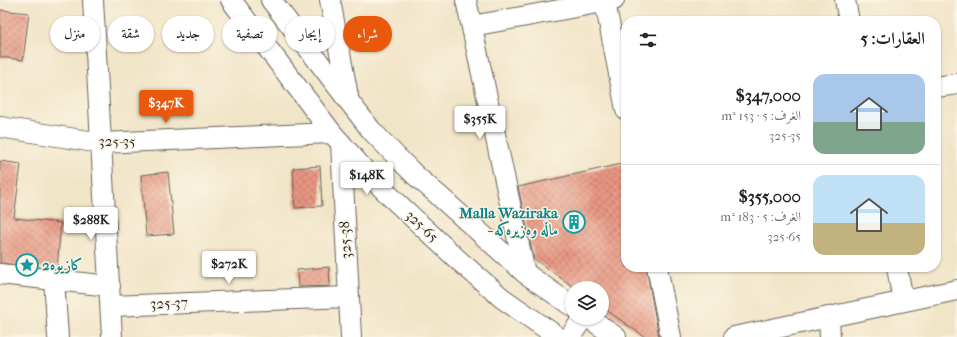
<!DOCTYPE html>
<html lang="ar">
<head>
<meta charset="utf-8">
<style>
  body { margin:0; font-family:"IM FELL French Canon",Amiri,serif; background:#f2f2f2; color:#202124; direction:rtl; height:100vh; display:flex; flex-direction:column; font-size:15px; white-space:nowrap }
  * { box-sizing:border-box; margin:0 }
  p { font-size:13px; color:#757577 }
  .icon { flex:none; width:22px; height:22px; fill:none; stroke:currentColor; stroke-width:2; stroke-linecap:round; stroke-linejoin:round }
  .map { position:relative; flex:1; overflow:hidden; direction:ltr }
  .side { position:absolute; left:621px; top:16px; width:320px; height:256px; display:flex; flex-direction:column; background:#fff; border-radius:16px; box-shadow:0 1px 3px #0004; direction:rtl }
  .side>* { flex:none }
  .banner { position:absolute; left:12px; top:16px; width:380px; height:36px; direction:rtl; display:flex; gap:8px }
  .fabs { position:absolute; left:565px; top:281px; display:grid; gap:8px }
  .fabs a { display:grid; place-items:center; width:44px; height:44px; border-radius:50%; background:#fff; box-shadow:0 1px 3px #0004; font-size:20px }
  .price { position:absolute; translate:-50% -34px; padding:0 9px; border-radius:4px; background:#fff; color:#222; font-size:13px; line-height:26px; filter:drop-shadow(0 1px 2px #0008) }
  .price::after { content:''; position:absolute; left:50%; top:24px; width:12px; height:9px; margin-left:-6px; background:inherit; clip-path:polygon(0 0,100% 0,50% 100%) }
  .price.current { background:#ea580c; color:#fff }
  ul { padding:0; list-style:none }
  li { display:flex; align-items:center; gap:12px; height:100px; padding:0 16px }
  li+li { border-top:1px solid #e0e0e0 }
  li span { display:grid; place-items:center; flex:none; width:112px; height:80px; border-radius:12px; color:#555 }
  li>.icon { margin-inline-start:auto }
  span .icon { width:48px; height:48px; fill:#fffc; stroke-width:1 }
  li b { font-size:17px }
  h2 { display:flex; justify-content:space-between; align-items:center; height:48px; padding:0 16px; font-size:17px }
  .chip { padding:0 14px; border-radius:18px; background:#fff; box-shadow:0 1px 3px #0004; font-size:14px; line-height:36px }
  .chip.current { background:#ea580c; color:#fff }
  .map>svg:first-child { display:block }
</style>
</head>
<body>
<div class="map">
<svg width="957" height="337" viewBox="0 0 957 337">
  <defs>
    <pattern id="building-cross-hatch" width="8" height="8" patternUnits="userSpaceOnUse"><rect width="8" height="8" fill="#e99682"/><path d="M0 0l8 8M0 8l8-8" fill="none" stroke="#bc7a6a"/></pattern>
  </defs>
  <rect width="100%" height="100%" fill="#fcf5e5"/>
  <filter id="ink" filterUnits="userSpaceOnUse"><feTurbulence type="fractalNoise" baseFrequency=".025" numOctaves="2"/><feDisplacementMap in="SourceGraphic" scale="8" xChannelSelector="R" yChannelSelector="G"/><feConvolveMatrix kernelMatrix="1 2 1 2 8 2 1 2 1" color-interpolation-filters="sRGB"/></filter>
  <filter id="wash" filterUnits="userSpaceOnUse"><feTurbulence type="fractalNoise" baseFrequency=".012" numOctaves="4" result="noise"/><feDisplacementMap in="SourceGraphic" scale="16" xChannelSelector="R" yChannelSelector="G"/><feGaussianBlur stdDeviation="0.9" result="paint"/><feColorMatrix in="noise" values="0 0 0 0 0 0 0 0 0 0 0 0 0 0 0 0 0 1.4 0 .05"/><feComposite in="paint" operator="in"/></filter>
  <g filter="url(#wash)">
    <rect width="100%" height="100%" fill="#f1e5c8"/>
    <g id="blocks">
      <g fill="url(#building-cross-hatch)">
        <path d="M0,10L29,13L23,60L0,57Z"/>
        <path d="M0,161L21,164L14,218L61,223L57,269L0,263Z"/>
        <path d="M626,163V267H646L659,337H645L602,307V288H575L534,259L518,187Z"/>
        <path d="M320,166L322,206L295,208L293,168Z"/>
        <path d="M168,172L174,234L146,236L141,175Z"/>
        <path d="M329,267L330,286L298,287L297,270Z"/>
      </g>
    </g>
  </g>
  <g filter="url(#ink)">
    <use href="#blocks" fill-opacity="0" stroke="#676258" stroke-width="1"/>
    <g fill="none" stroke-linecap="round" stroke-linejoin="round">
      <g stroke="#676258" stroke-width="22">
        <g id="minor">
          <path d="M93,0L112,337"/>
          <path d="M231,0L332,133L367,173L391,197L456,258L502,298L558,337"/>
          <path d="M271,0L371,130L395,155L416,176L437,194L525,273L572,306"/>
          <path d="M330,0L348,96"/>
          <path d="M466,0L525,273"/>
          <path d="M845,0L849,21"/>
          <path d="M605,2L626,110"/>
          <path d="M472,26L614,0"/>
          <path d="M936,87L957,84"/>
          <path d="M0,127L101,143L332,133"/>
          <path d="M341,143L351,337"/>
          <path d="M657,267L671,337"/>
          <path d="M897,267L903,301"/>
          <path d="M0,274L110,286"/>
          <path d="M54,280L58,337"/>
          <path d="M111,306L348,297"/>
          <path d="M829,317L830,337"/>
          <path d="M589,318L616,337"/>
          <path d="M570,337L583,318"/>
          <path d="M734,337L957,290"/>
        </g>
      </g>
      <use href="#minor" stroke="#fff" stroke-width="20"/>
    </g>
  </g>
  <defs>
    <g id="building-ring" transform="scale(1.15)"><circle r="9.5" fill="#fcf5e5" stroke="#0f9aa8" stroke-width="1.5"/><path d="M-4-6H4V6H1V3H-1V6H-4ZM-2.5-4.3h1.7v1.8h-1.7ZM.8-4.3h1.7v1.8H.8ZM-2.5-1h1.7V.8h-1.7ZM.8-1h1.7V.8H.8Z" fill="#0f9aa8"/></g>
    <g id="sight-ring" transform="scale(1.15)"><circle r="9.5" fill="#fcf5e5" stroke="#0f9aa8" stroke-width="1.5"/><path d="M0-6L1.8-2.2L6-1.7L2.9 1.2L3.7 5.4L0 3.3L-3.7 5.4L-2.9 1.2L-6-1.7L-1.8-2.2Z" fill="#0f9aa8"/></g>
  </defs>
  <g fill-rule="evenodd">
    <use href="#building-ring" x="574" y="222"/>
    <use href="#sight-ring" x="27" y="265"/>
  </g>
  <g text-anchor="middle" dominant-baseline="central" stroke-width="3" stroke-linejoin="round" paint-order="stroke">
    <g font-size="15" fill="#1c1c1c" stroke="#fcf5e5">
      <text x="117" y="141">325-35</text>
      <text transform="translate(422 226) rotate(43)">325-65</text>
      <text transform="translate(345 240) rotate(-93)">325-38</text>
      <text transform="translate(169 303) rotate(-2)">325-37</text>
    </g>
    <g font-size="15" font-weight="bold" fill="#0d838f" stroke="#fcf5e5" text-anchor="end">
      <text x="558" y="213">Malla Waziraka<tspan x="558" dy="17">- ماڵە وەزیرەکە</tspan></text>
      <text x="42" y="265" text-anchor="start">كازيوه2</text>
    </g>
  </g>
</svg>
<div class="fabs">
<a><svg class="icon" aria-label="layers" viewBox="0 0 24 24"><path d="M12 4l9 5-9 5-9-5zM3 14l9 5 9-5"/></svg></a>
</div>
<b class="price current" style="left:166px;top:124px">$347K</b>
<b class="price" style="left:480px;top:140px">$355K</b>
<b class="price" style="left:367px;top:196px">$148K</b>
<b class="price" style="left:91px;top:241px">$288K</b>
<b class="price" style="left:229px;top:285px">$272K</b>
<div class="banner">
<a class="chip current">شراء</a>
<a class="chip">إيجار</a>
<a class="chip">تصفية</a>
<a class="chip">جديد</a>
<a class="chip">شقة</a>
<a class="chip">منزل</a>
</div>
<section class="side">
<h2>العقارات: 5<svg class="icon" aria-label="filters" viewBox="0 0 24 24"><path d="M4 7h16M4 17h16"/><circle cx="9" cy="7" r="2"/><circle cx="15" cy="17" r="2"/></svg></h2>
<ul>
<li><span style="background:linear-gradient(#a9c7e8 60%,#7fa58c 0)"><svg class="icon" aria-label="home" viewBox="0 0 24 24"><path d="M3 11l9-7 9 7M6 9v11h12V9"/></svg></span><div><b>$347,000</b><p>الغرف: 5 · 153 m²</p><p>325-35</p></div></li>
<li><span style="background:linear-gradient(#bfe0f5 60%,#c2b280 0)"><svg class="icon" aria-label="home" viewBox="0 0 24 24"><path d="M3 11l9-7 9 7M6 9v11h12V9"/></svg></span><div><b>$355,000</b><p>الغرف: 5 · 183 m²</p><p>325-65</p></div></li>
</ul>
</section>
</div>
</body>
</html>
